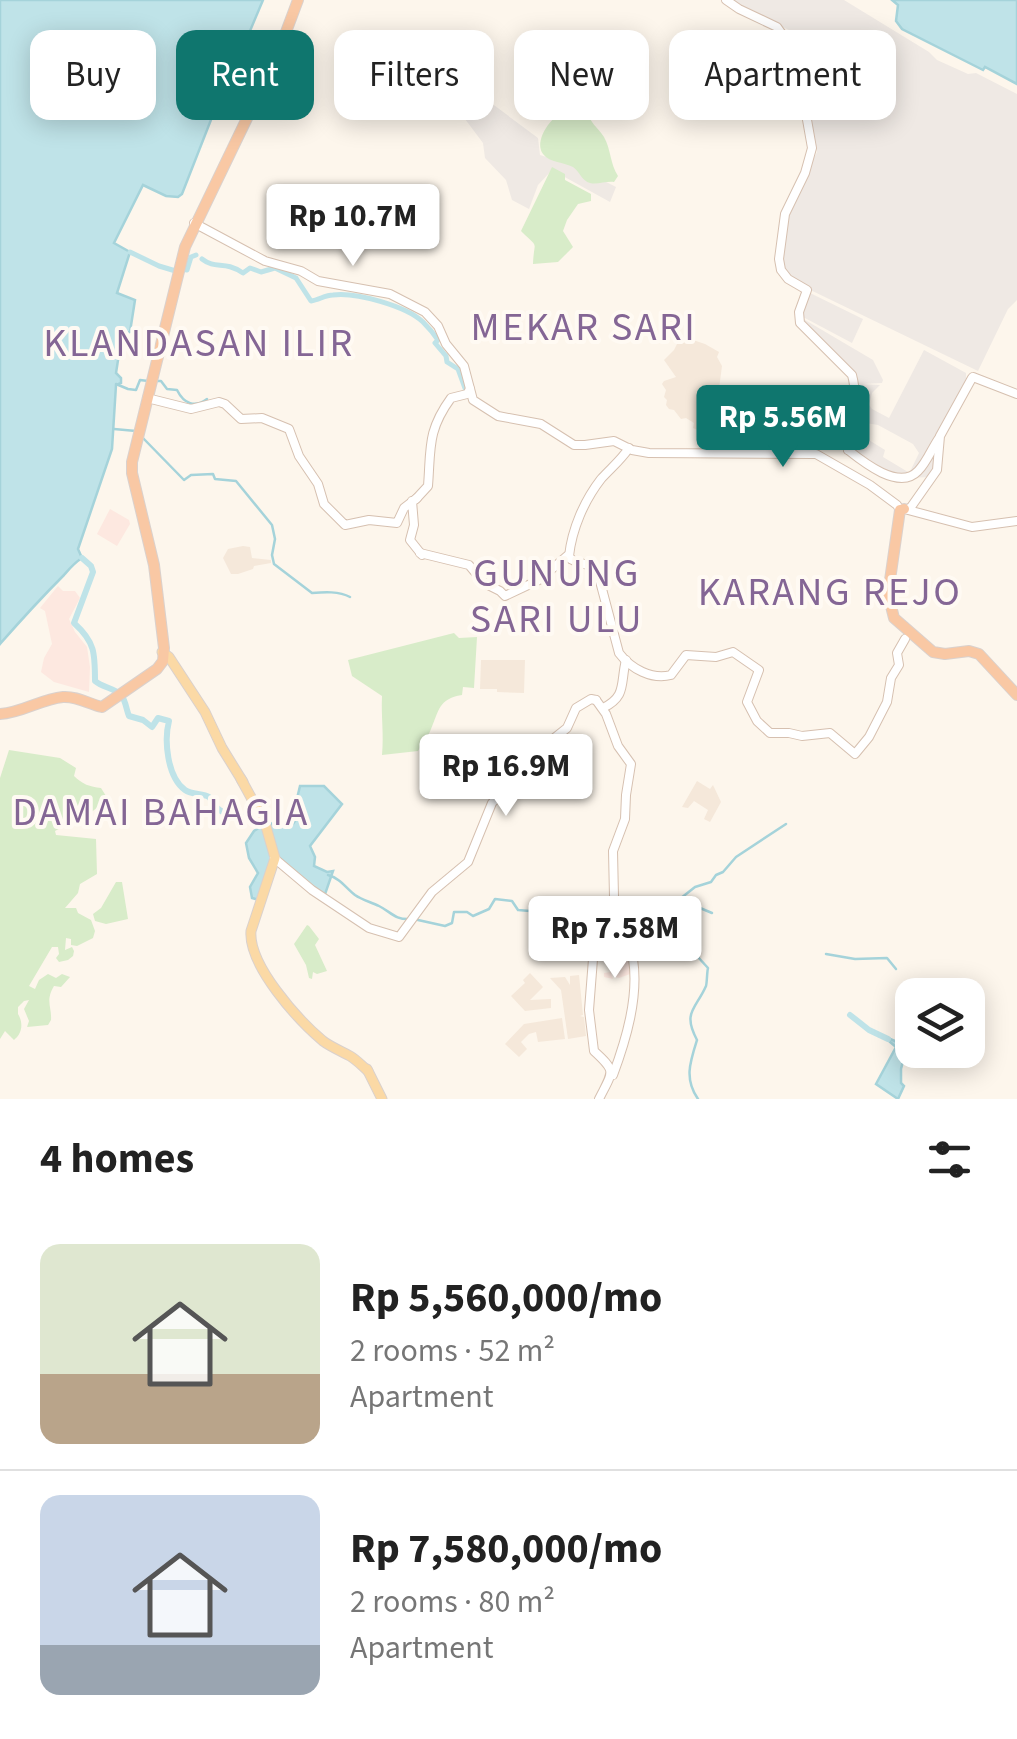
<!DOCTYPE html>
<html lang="en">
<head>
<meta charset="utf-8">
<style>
  body { margin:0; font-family:"Source Sans 3",sans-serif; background:#f6f6f6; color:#222; height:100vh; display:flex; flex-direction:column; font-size:38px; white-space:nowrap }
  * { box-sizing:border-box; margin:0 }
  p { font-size:32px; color:#767676 }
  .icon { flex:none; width:55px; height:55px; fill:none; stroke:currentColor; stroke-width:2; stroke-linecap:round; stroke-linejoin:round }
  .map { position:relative; height:1099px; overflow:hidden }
  .panel { display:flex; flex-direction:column; background:#fff; flex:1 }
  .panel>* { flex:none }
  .hud { position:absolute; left:30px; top:30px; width:958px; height:90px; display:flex; gap:20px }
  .buttons { position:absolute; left:895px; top:978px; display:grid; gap:20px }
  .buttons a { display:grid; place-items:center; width:90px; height:90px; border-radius:20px; background:#fff; box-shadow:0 5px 25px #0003; font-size:50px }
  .price { position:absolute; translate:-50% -85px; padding:0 22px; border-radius:10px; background:#fff; color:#222; font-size:32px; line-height:65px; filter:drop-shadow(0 2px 5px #0008) }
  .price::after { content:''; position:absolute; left:50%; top:60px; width:30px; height:22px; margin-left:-15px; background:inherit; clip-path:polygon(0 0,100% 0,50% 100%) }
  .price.selected { background:#0f766e; color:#fff }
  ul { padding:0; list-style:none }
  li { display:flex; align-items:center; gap:30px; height:250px; padding:0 40px }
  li+li { border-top:2px solid #e0e0e0 }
  li span { display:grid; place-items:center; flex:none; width:280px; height:200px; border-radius:20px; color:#555 }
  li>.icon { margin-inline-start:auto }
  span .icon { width:120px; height:120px; fill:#fffc; stroke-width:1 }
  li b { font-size:42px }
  h2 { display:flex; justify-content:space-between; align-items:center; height:120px; padding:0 40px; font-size:42px }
  .chip { padding:0 35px; border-radius:20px; background:#fff; box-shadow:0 5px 25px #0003; font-size:35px; line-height:90px }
  .chip.selected { background:#0f766e; color:#fff }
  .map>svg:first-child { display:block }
</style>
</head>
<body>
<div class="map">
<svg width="1017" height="1099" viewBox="0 0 1017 1099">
  <rect width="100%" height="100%" fill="#fdf6ec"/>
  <g fill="#f5e8da">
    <path d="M681,336L705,344L719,352L717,357L722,366L717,404L722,429L713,434L709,450H701L703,439L698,430L693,428L694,423L686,418L681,419L674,410L669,409L666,405L667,400L664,397L666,390L662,384L664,381L676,377L664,360L674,350Z"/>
    <path d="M243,546L250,547L252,558L271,560V563L254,566L253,569L238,574H231L223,558L228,549Z"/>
    <path d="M481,660H525L524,693L497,692V689H480Z"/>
    <path d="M697,781L710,789L713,785L721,802L710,822L704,819L708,810L694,801L688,808L682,807Z"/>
    <path d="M530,973L543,987L530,1000L551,999V1008L525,1011L511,996L525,983L523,980Z"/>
    <path d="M579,975L583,1015L580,1016L584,1017L586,1036L568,1039L561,990L550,978L565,977L570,985V976Z"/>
    <path d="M562,1018L565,1039L538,1042L536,1032L529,1034L521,1042L527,1049L519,1057L505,1044L524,1024Z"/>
  </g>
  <g fill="#fde8e0">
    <path d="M110,509L129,520L130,524L117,546L97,534Z"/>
    <path d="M58,586L63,591H75L80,598L69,619L75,632L87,647L90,667L89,692L54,682L41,672L44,658L52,644L45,611L40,608Z"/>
    <path d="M616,920L618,922L629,956L630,974L619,978L615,977L614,973H611L613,979L604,977V973L611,972L606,954L595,957L589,938V929Z"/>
  </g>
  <g fill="#efe9e4">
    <path d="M734,0H844L929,52L937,60L968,74L976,73L1017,94V300L1008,309L978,371L798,284L781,267L786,215L817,152L812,122L793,32L744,8Z"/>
    <path d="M455,64H470L473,79L479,83V94L538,138L540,155L573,165L616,187L610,202L552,170L538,185L529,209L512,200L506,180L485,158L483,143L462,115L465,104L461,91L450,80L454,76Z"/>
    <path d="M808,292L863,319L852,343L803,317L802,313Z"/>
    <path d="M800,317L873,360L883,380L882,383L862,384L880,385L872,393L869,405L872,409L889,418L924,350L966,373V379L936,439L935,467L930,477L907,478L919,453L913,444L878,425L854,421L856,386L860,384H855L803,324Z"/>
    <path d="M854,431L885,450L883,457L908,472L906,475L887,474L851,452Z"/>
  </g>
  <g fill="#d8ecc9">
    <path d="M576,108L587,109C589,123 597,126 604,137C611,149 610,164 618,176L614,182C606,181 597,185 590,183C582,181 580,172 573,167C564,162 550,163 543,154C534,141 549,120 561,113C564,111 573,109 576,108Z"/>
    <path d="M552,167L565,174V180L591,194V201L578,204L567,220L563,231L573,247L558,262L533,264C534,238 540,250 521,231Z"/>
    <path d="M454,633L459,638L477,637L474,688L463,687L462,695C438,699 439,711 431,729C428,737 422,744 418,751L382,755C384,734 381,716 382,696L352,676L348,660Z"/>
    <path d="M9,750L60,758L76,768L74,776C82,784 90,787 101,788L106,796C95,816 73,821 55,831L56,835L96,839L97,874L80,884L78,893L65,908H76L78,913L91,920L95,931L93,938L77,946L71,945V939L66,938L65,950L72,947L74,951L73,956L68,960L59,962L56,958L59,954L58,947H52L29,986L35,989L39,980L48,974L56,978L62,974L70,977L61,987L54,986C45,1001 52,1007 51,1020L48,1025L27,1027L29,1021L24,1009L29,1000L24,1001L18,1007V1014C23,1022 23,1033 14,1040L5,1031L0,1039V778Z"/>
    <path d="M116,882H122L128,919L106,924L95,921L93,914L101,908Z"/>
    <path d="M307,925L309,926L319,939L315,945L327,971L317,974L313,972L312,979L309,978L306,965L294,944Z"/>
  </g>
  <g fill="#bfe3e8" stroke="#a5d3da" stroke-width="2.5">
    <path d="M0,0H263L247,38L250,41L223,113L214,112L182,194L178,197L166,196L143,185L114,243L130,252L117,293L135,300L130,332L120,334L119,340L121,341L116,373L121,378V383L116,385L112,449L78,549L82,558C74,563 70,568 64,575C42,597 21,620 0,644Z"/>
    <path d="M892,0H1017V84L985,67L983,70L902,29L896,21L898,5Z"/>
    <path d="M300,786H324L342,804L310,846L315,857L314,866L327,872L333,871L323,900L276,862L263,901L252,898L250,887L258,873L249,858L246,843L254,831L269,822L279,828L293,824L297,818L295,807Z"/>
    <path d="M883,1036L907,1046L901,1069V1083L904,1086L898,1099L876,1084L896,1047Z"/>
  </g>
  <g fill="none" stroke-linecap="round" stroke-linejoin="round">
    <g stroke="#a5d3da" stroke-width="2.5">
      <path d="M406,225H419"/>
      <path d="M156,381H161L167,389L177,390C184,404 195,408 207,399"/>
      <path d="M116,384L128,389L136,390L140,380L148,381"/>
      <path d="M114,429L136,431"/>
      <path d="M141,436L184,480L191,475L213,474L215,479L236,481L272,525L275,539L272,555L274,564L312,593C324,592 339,591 350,597"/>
      <path d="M328,875C340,878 346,888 355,895C362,900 371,902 379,906C391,912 395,920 410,919"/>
      <path d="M681,900L712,913"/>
      <path d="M676,902L695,887L711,882L716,875L723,872L736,857L786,824"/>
      <path d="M620,907C639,912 657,903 676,902L679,911L677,934L708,968C707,971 707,983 706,986C696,1009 682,1012 697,1040C690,1062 684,1079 698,1099"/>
      <path d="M418,920L445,926L452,923L454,912H467L473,916L489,909L495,899L512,901L518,910L530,911L531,917L537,922L547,917L557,922L559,920L564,930C583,927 594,917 611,910"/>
      <path d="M826,954L855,959L887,958L896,969"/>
    </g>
    <g stroke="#bfe3e8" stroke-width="5">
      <path d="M130,252L159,266L179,272L182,269L187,270L191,257L196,255"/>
      <path d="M202,259C216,270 224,260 243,273L250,268L261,272L275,268L296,278L311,301C319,300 325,295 333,295C356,292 406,306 423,322C428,327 434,334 438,340L435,343L446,356L447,362L458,369L466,391"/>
    </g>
    <g stroke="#bfe3e8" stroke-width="6">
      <path d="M82,558L91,566L93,572L74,623C95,642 95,653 95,681C103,688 115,688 121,695C126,701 126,709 129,716L143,720L152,727L158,718L169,721C164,740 167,777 185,790C192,795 203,793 209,797C211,799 212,802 213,804C222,815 238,819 250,816L257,821L263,831"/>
      <path d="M850,1015L869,1030L888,1039"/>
    </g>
    <g stroke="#d6c0b0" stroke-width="10">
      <g id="secondary">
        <path d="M726,0L739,9L777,27L795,52L812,148L805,173L785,214L779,259L781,270L788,279L807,290L799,312L800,323L852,375C856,390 856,410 853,425C851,434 848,441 848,450"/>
        <path d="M194,223L265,261L301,271L318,281L390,294L425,312L438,326L446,344L464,366L473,400L498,416L541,424L574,445H585L614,441L632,450L649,453L816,454L870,485L897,505L900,510"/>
        <path d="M973,377L1017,394"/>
        <path d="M147,398L191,409L219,402L225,404L241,419L262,418L289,429L299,456L318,484L324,504L345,525L369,520L397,523L404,508L417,498"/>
        <path d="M848,450C863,462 899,491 918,471C927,462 932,448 939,438"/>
        <path d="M416,499L428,486C431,448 427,431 451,398L467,394L470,389"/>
        <path d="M412,501L414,525L410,540L422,555"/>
        <path d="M908,509L911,507L937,470L940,436L972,378"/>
        <path d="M908,510L972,527L1017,521"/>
        <path d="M420,553L469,565L484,583L500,591L505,596L539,580L567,556"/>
        <path d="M568,557C576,565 589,562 597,570L619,653C631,669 652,680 671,675L686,655L716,657L733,652L759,670L747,702L757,721L770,733H789L802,736L830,733L855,754L869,737L887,702L891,678L899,665L897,653L905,639"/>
        <path d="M571,559L569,556C572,529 584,501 601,479C611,468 621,460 629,448"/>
        <path d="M596,700L606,714L618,746L631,764L626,795L625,819L613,851L614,897L617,917L615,920L589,928L586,935L593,959L589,1010L594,1051C617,1072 613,1071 599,1099"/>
        <path d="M603,708C627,696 620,684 626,660"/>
        <path d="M274,858L312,890L369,928L399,937L432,892L468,862L492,803L513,782L523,763L567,728L576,708L591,699L596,700"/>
        <path d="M613,1075C626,1040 639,997 633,959C631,944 624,928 619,914"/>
      </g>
    </g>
    <g stroke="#dad1cd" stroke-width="11">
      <g id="primary">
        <path d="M162,652L169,657L205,712L222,748L243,782"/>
        <path d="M241,779L265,823L275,858L251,931C248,965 298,1020 323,1041C331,1047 341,1051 350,1056C357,1060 362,1066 368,1071"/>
        <path d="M367,1069L382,1099"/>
      </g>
    </g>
    <g stroke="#dad1cd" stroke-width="12">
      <g id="trunk">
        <path d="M904,509L900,510L888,594L894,618L933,652L945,654L969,651L979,654L1017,695"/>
        <path d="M0,714C22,713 41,699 63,697C77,696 89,704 102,707L157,669L163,661L164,648L154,565L132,473V462L185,247L277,56L298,0"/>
      </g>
    </g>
    <use href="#secondary" stroke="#fff" stroke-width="8"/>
    <use href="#primary" stroke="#fbd9a5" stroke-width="9"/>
    <use href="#trunk" stroke="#f9c8a4" stroke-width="10"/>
  </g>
  <g text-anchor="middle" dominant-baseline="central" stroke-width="8" stroke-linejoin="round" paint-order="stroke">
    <g font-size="40" letter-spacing="2.5" fill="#846695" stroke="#fffaf3">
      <text x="584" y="327">MEKAR SARI</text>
      <text x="199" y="343">KLANDASAN ILIR</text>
      <text x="557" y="573">GUNUNG<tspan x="557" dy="46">SARI ULU</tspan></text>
      <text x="830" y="592">KARANG REJO</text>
      <text x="161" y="812">DAMAI BAHAGIA</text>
    </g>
  </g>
</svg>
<div class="buttons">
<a><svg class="icon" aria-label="layers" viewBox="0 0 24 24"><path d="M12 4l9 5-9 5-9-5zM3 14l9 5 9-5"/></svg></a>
</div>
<b class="price" style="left:353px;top:269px">Rp 10.7M</b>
<b class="price selected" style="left:783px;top:470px">Rp 5.56M</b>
<b class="price" style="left:506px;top:819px">Rp 16.9M</b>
<b class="price" style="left:615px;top:981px">Rp 7.58M</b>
<div class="hud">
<a class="chip">Buy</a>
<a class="chip selected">Rent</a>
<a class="chip">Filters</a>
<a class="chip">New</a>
<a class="chip">Apartment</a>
</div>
</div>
<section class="panel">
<h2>4 homes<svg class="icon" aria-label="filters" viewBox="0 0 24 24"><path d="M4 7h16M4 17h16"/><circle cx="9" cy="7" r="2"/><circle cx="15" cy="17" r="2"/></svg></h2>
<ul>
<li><span style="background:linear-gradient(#dfe7d0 65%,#b9a48a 0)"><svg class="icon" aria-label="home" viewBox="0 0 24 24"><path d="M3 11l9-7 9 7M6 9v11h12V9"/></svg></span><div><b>Rp 5,560,000/mo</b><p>2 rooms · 52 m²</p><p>Apartment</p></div></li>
<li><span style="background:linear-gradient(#c9d6e8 75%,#9aa5b1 0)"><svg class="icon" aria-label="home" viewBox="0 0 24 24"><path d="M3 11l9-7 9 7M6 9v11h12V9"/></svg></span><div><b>Rp 7,580,000/mo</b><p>2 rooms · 80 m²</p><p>Apartment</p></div></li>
</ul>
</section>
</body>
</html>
